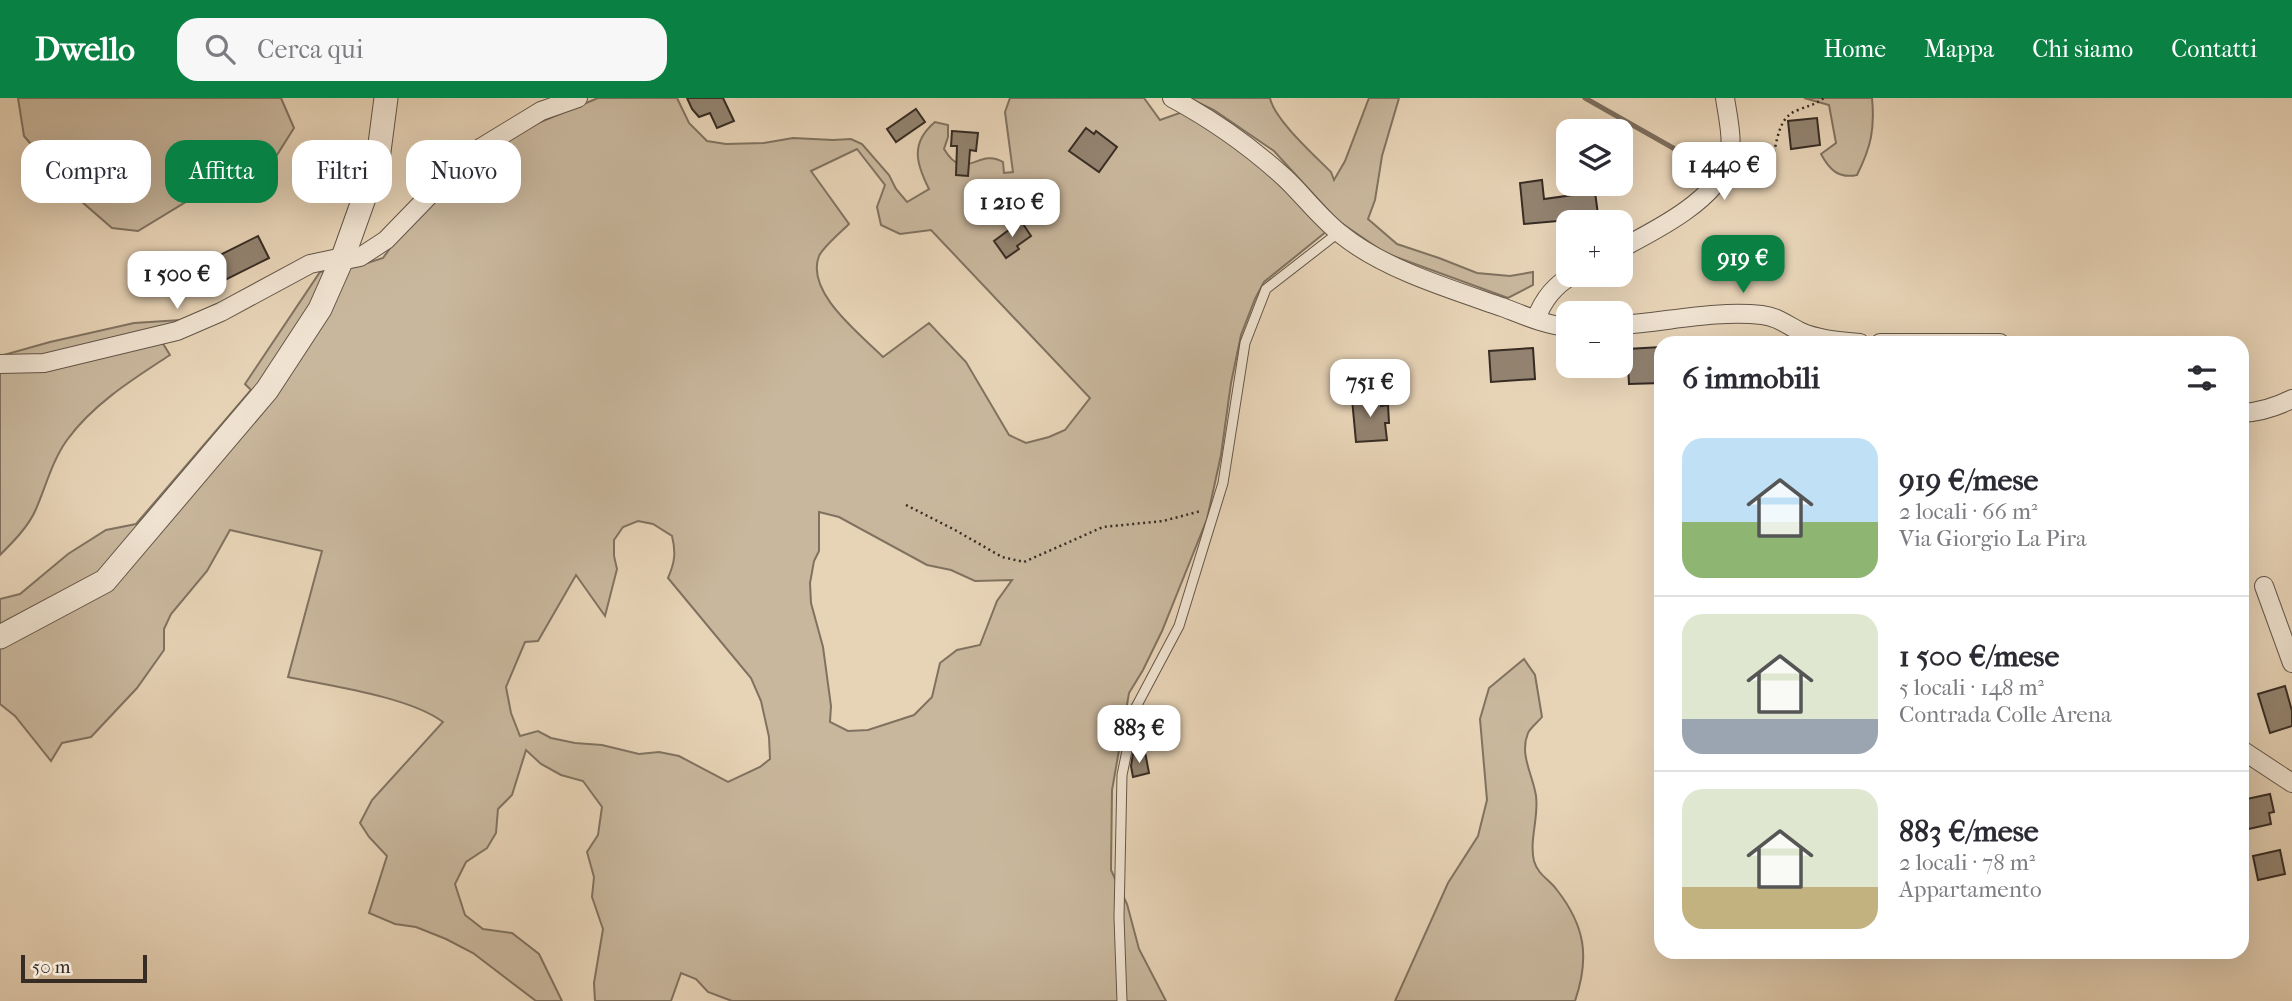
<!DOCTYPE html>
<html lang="it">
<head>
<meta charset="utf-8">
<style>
  body { margin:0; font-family:"IM FELL French Canon",serif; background:#f7f7f7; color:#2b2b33; height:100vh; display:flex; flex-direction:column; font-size:26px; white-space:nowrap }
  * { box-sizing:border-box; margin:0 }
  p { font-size:23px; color:#7c7c81 }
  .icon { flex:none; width:38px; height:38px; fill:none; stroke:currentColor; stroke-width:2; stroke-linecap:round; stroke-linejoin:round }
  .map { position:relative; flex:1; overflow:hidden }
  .sheet { position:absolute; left:1654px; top:238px; width:595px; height:623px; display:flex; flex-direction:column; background:#fff; border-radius:21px; box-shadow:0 7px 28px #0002 }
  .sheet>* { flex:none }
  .guide { position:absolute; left:21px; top:42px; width:665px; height:63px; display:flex; gap:14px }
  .fabs { position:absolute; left:1556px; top:21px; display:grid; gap:14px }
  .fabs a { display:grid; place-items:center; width:77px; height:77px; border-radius:14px; background:#fff; box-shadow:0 7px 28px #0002; font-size:35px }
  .scale { position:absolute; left:21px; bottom:18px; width:126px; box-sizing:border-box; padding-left:7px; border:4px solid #372c24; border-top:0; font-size:19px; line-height:24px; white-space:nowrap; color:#372c24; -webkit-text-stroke:5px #efe2d0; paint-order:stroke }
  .price { position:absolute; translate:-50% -60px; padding:0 16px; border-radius:14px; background:#fff; color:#222; font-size:23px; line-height:46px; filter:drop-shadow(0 2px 4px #0008) }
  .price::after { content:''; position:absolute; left:50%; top:42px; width:21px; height:16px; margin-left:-10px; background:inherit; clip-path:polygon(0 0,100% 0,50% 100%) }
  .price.selected { background:#0b8043; color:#fff }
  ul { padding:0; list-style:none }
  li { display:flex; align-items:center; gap:21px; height:175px; padding:0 28px }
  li+li { border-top:2px solid #e1e1e2 }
  li span { display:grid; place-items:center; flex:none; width:196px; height:140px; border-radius:21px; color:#555 }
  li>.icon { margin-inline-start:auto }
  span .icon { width:84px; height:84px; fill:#fffc; stroke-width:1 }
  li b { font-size:30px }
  h2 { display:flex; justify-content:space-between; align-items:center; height:84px; padding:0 28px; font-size:30px }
  .tag { padding:0 24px; border-radius:21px; background:#fff; box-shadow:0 7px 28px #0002; font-size:24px; line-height:63px }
  .tag.selected { background:#0b8043; color:#fff }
  header { display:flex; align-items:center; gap:42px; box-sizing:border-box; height:98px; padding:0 35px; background:#0b8043; color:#fff }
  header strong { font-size:33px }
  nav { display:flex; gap:38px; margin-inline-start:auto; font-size:24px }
  .search { width:490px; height:63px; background:#f7f7f7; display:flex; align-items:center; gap:18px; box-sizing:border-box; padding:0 24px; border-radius:21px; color:#7c7c81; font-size:26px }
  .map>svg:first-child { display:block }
</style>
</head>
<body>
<header>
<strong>Dwello</strong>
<div class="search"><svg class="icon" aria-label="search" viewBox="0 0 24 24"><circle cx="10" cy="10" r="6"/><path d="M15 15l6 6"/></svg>Cerca qui</div>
<nav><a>Home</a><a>Mappa</a><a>Chi siamo</a><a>Contatti</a></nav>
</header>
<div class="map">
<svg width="2292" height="903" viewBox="0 0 2292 903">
  <rect width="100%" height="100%" fill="#e7d3b6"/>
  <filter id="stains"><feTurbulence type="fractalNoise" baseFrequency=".00286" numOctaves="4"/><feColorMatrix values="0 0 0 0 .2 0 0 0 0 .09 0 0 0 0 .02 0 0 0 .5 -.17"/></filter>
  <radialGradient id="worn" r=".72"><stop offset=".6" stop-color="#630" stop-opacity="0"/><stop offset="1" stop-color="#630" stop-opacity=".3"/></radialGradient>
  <g fill="#c9b79d" stroke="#807260" stroke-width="2" fill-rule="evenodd">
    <path d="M18,0H281L294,30L277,57L257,69L209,90L138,133L112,130L74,97L24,38Z"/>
    <path d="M598,0H677L689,25L707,43L726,46L764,45L793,40L833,42L851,41L862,46L889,77L896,91L907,104L929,91C916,65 910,45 935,24L948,27V39L944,51C965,86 978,49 1003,64L1004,75L1013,74L1005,14L1010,0H1144L1160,22L1185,13L1267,71L1327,133L1264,184L1255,201L1241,237L1231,285L1221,357L1207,421L1162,533L1143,572L1129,595L1112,692L1111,772L1127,806L1139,851L1166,903H732L708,894L696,881L681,875L671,903H595L594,885L603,831L592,799L594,779L587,754L598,737L602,709L583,683L561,677L541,666L526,652L512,697L498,711L496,735L487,750L466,764L455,786L465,817L483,831L512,835L539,856L562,903H536L473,855L446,841L416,829L395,826L369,815L387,758L369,739L360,725L372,702L443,624C410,599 331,588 288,579L322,453L230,432L207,473L171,516L164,531V552L137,590L91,639L62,645L51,663L15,618L0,606V501L20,496L68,456L106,432L136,426L251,292L245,286L320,174L355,169L383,160L404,131L480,58L526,30ZM857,51L885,87L877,109L881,127L900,136L931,132L1090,300L1065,332L1049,339L1026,345L1009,337L966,264L929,225L883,259C860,236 805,194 819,158C823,149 842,133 849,126L811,73ZM819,414L839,419L927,467L951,472L975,483L1012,482L997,503L980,547L957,552L940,565L932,599L914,617L868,632L848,633L830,624L831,608L823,549L811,505L810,485L814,463L819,453ZM638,423L653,426L672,438C676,454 675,464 668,480L751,580L761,603L769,639L770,661L760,669L728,684L679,658L659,654L639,656L602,647L575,645L551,640L538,633L520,638L511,615L506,589L525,544L538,543L576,477L605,518L617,471L614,458V442L623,429Z"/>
    <path d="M1189,0H1270C1274,21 1314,57 1331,74L1334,82L1345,63L1369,0H1399L1382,58L1375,102L1368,121L1397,146L1439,160L1477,175L1510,178L1533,174V187L1508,200L1385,155L1337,122L1274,53L1214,12Z"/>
    <path d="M1804,0H1872C1875,31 1871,49 1857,77C1838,81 1829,71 1821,56L1836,45L1829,7Z"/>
    <path d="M233,199L162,244L170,257C133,281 93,306 67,342C52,363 46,388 36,411C29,428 13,444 0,457V258L50,244L134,225L181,222Z"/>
    <path d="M1524,561L1535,577L1542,619C1538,624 1530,630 1528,635C1519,657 1533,677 1536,698C1539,719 1529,742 1534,763C1538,777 1549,781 1557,792C1585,828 1590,859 1575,903H1395L1448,785L1478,738L1487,702L1480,621L1489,590Z"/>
  </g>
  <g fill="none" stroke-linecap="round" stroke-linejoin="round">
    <path stroke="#7d6e5e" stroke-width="5" d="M1585,0L1689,59"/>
  </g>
  <g fill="#938370" stroke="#372c24" stroke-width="2">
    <path d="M687,0H723L734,23L717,30L710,15L699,19L692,11Z"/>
    <path d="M916,11L925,24L896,44L887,31Z"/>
    <path d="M1817,20L1820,47L1791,51L1788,23Z"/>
    <path d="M1086,30L1094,36L1096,33L1117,49L1099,74L1069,53Z"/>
    <path d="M952,33L978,35L976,53L970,52L968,78L956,77L957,48H951Z"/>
    <path d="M1542,82L1544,101L1595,94L1599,124H1569V122L1524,126L1520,85Z"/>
    <path d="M1021,123L1031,138L1017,148L1019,151L1006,160L994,143Z"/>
    <path d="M258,138L269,160L207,191L196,169Z"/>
    <path d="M1661,249V285L1629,286L1627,251Z"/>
    <path d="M1533,250L1535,281L1491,284L1489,253Z"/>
    <path d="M1381,299V308L1388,307L1389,325H1385L1387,342L1356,344L1352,301Z"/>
    <path d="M2285,588L2292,613V628L2270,635L2258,596Z"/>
    <path d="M1145,654L1149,675L1133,679L1131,668L1133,656Z"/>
    <path d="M2270,696L2274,714L2269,715L2271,726L2244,732L2242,702Z"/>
    <path d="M2280,752L2285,776L2258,782L2253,758Z"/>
  </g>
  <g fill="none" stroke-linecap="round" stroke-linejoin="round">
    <g stroke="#635648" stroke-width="11">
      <path id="service" d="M1122,903L1119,819L1122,677L1136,609L1179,528L1223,385L1245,245L1266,191L1338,135"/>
    </g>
    <g stroke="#635648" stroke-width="20">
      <g id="minor">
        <path d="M1172,0C1213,22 1251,49 1285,80C1304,98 1321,121 1342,137C1384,171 1450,191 1502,209C1523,217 1545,227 1568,229"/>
        <path d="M1620,151C1654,133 1715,103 1728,64C1734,44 1728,20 1725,0"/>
        <path d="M1536,221C1543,202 1554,187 1573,177"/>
        <path d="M1620,227C1667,224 1715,212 1762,217C1778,219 1787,227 1801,234C1819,242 1841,243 1860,245"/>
        <path d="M1880,245H2000"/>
        <path d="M0,266L44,265L177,233L221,214L310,166L343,159L350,161L360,159L386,142L450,76L477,52L541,13L578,0"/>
        <path d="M2242,315C2260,314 2276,309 2292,301"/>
        <path d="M2264,488L2292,565"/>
        <path d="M2242,652L2292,685"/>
      </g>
    </g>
    <g stroke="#635648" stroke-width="25">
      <path id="tertiary" d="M0,539L105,483L267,292L320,211L343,159L378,61L386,0"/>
    </g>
    <g stroke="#372c24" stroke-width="2.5" stroke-dasharray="2 3.5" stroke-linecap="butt">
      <path d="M1774,54C1778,38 1780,18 1798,12C1808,8 1816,6 1824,0"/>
      <path d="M906,407L955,432L1002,459L1024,464L1103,429L1163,423L1201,413"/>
    </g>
    <use href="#service" stroke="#efe2d0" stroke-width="9"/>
    <use href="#minor" stroke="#efe2d0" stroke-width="18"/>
    <use href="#tertiary" stroke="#efe2d0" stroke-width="23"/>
  </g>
  <rect width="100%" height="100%" filter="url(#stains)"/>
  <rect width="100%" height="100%" fill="url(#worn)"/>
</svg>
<div class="fabs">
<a><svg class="icon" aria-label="layers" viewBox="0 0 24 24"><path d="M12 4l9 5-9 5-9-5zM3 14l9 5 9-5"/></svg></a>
<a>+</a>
<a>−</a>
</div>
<div class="scale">50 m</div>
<b class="price" style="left:1724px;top:104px">1 440 €</b>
<b class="price" style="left:1012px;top:141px">1 210 €</b>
<b class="price selected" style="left:1743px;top:197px">919 €</b>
<b class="price" style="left:177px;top:213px">1 500 €</b>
<b class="price" style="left:1370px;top:321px">751 €</b>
<b class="price" style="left:1139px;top:667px">883 €</b>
<div class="guide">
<a class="tag">Compra</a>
<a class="tag selected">Affitta</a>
<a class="tag">Filtri</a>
<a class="tag">Nuovo</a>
</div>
<section class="sheet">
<h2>6 immobili<svg class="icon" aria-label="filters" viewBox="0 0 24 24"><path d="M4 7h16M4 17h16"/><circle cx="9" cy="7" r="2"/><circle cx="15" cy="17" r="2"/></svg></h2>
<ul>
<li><span style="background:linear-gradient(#bfe0f5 60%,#8fb573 0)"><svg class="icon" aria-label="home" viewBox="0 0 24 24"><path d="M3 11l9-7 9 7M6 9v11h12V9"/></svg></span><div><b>919 €/mese</b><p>2 locali · 66 m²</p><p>Via Giorgio La Pira</p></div></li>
<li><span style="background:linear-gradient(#dfe7d0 75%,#9aa5b1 0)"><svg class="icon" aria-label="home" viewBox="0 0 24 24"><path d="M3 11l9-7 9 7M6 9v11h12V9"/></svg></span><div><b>1 500 €/mese</b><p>5 locali · 148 m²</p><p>Contrada Colle Arena</p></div></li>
<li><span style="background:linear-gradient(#dfe7d0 70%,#c2b280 0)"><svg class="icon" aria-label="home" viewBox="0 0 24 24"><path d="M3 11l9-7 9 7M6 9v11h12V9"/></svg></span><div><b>883 €/mese</b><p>2 locali · 78 m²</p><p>Appartamento</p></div></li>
</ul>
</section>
</div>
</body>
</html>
